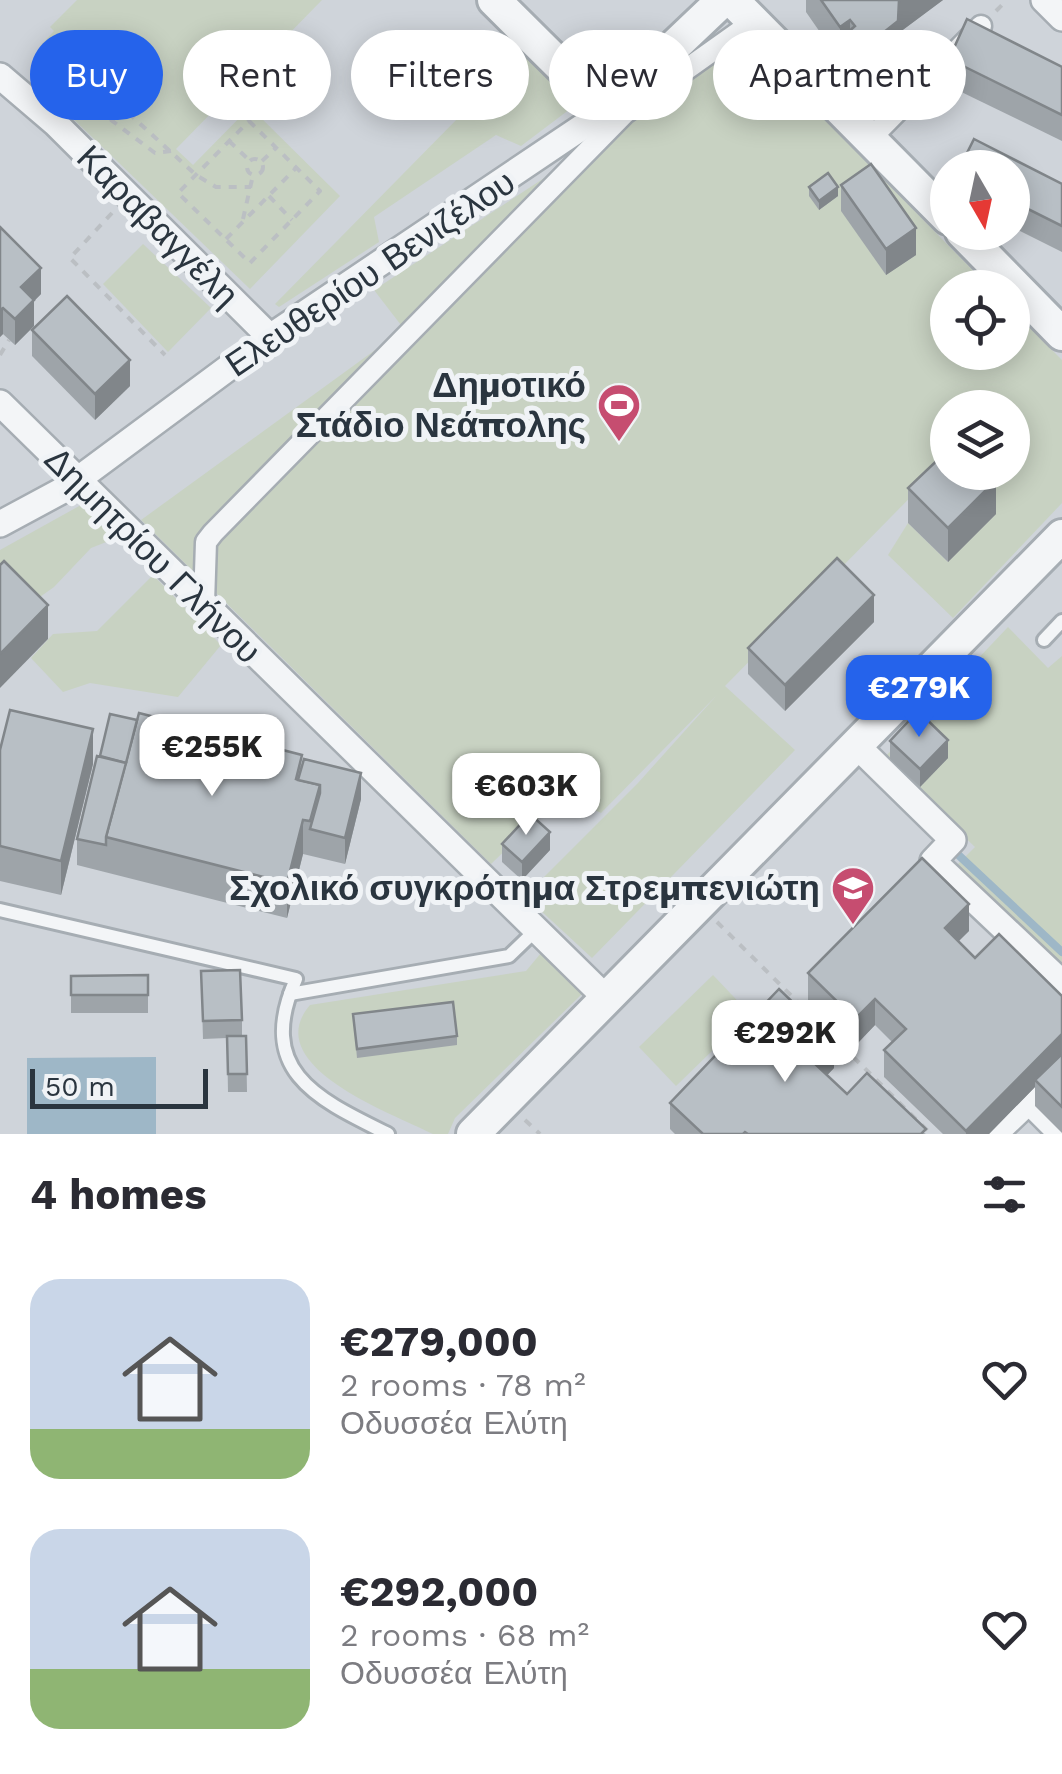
<!DOCTYPE html>
<html lang="en">
<head>
<meta charset="utf-8">
<style>
  body { margin:0; font-family:"Work Sans",sans-serif; background:#f2f2f3; color:#2b2b33; height:100vh; display:flex; flex-direction:column; font-size:38px; white-space:nowrap }
  * { box-sizing:border-box; margin:0 }
  p { font-size:32px; color:#7c7c81 }
  .icon { flex:none; width:55px; height:55px; fill:none; stroke:currentColor; stroke-width:2; stroke-linecap:round; stroke-linejoin:round }
  .map { position:relative; height:1134px; overflow:hidden }
  .side { display:flex; flex-direction:column; background:#fff; flex:1 }
  .side>* { flex:none }
  .banner { position:absolute; left:30px; top:30px; width:1002px; height:90px; display:flex; gap:20px }
  .needle { width:65px; rotate:171deg }
  .fabs { position:absolute; left:930px; top:150px; display:grid; gap:20px }
  .fabs a { display:grid; place-items:center; width:100px; height:100px; border-radius:50%; background:#fff; box-shadow:0 5px 25px #0003; font-size:50px }
  .scale { position:absolute; left:30px; bottom:25px; width:178px; box-sizing:border-box; padding-left:10px; border:5px solid #2a353f; border-top:0; font-size:28px; line-height:35px; white-space:nowrap; color:#2a353f; -webkit-text-stroke:8px #f0f3f6; paint-order:stroke }
  .price { position:absolute; translate:-50% -85px; padding:0 22px; border-radius:20px; background:#fff; color:#222; font-size:32px; line-height:65px; filter:drop-shadow(0 2px 5px #0008) }
  .price::after { content:''; position:absolute; left:50%; top:60px; width:30px; height:22px; margin-left:-15px; background:inherit; clip-path:polygon(0 0,100% 0,50% 100%) }
  .price.on { background:#2563eb; color:#fff }
  ul { padding:0; list-style:none }
  li { display:flex; align-items:center; gap:30px; height:250px; padding:0 30px }
  li span { display:grid; place-items:center; flex:none; width:280px; height:200px; border-radius:30px; color:#555 }
  li>.icon { margin-inline-start:auto }
  span .icon { width:120px; height:120px; fill:#fffc; stroke-width:1 }
  li b { font-size:42px }
  h2 { display:flex; justify-content:space-between; align-items:center; height:120px; padding:0 30px; font-size:42px }
  .chip { padding:0 35px; border-radius:45px; background:#fff; box-shadow:0 5px 25px #0003; font-size:35px; line-height:90px }
  .chip.on { background:#2563eb; color:#fff }
  .map>svg:first-child { display:block }
</style>
</head>
<body>
<div class="map">
<svg width="1062" height="1134" viewBox="0 0 1062 1134">
  <rect width="100%" height="100%" fill="#e1e5e9"/>
  <path fill="#cfd4da" fill-rule="evenodd" d="M0,0H1044L1062,17V1134H0ZM948,168H1012V232H948ZM948,288H1012V352H948ZM948,408H1012V472H948Z"/>
  <g fill="#c8d2c2">
    <path d="M77,0H322L176,149L193,165L250,107L340,196L250,289L65,111L49,81L40,46L54,31L50,27Z"/>
    <path d="M745,38L989,287L948,288V352H1012L1013,311L1062,360V503L953,618L888,555L908,523L948,562L960,473L1012,472V408H948L947,460L725,686L795,750L592,958L525,896L638,783L717,695L601,813L563,795L491,864L210,587V542L622,126Z"/>
    <path d="M524,51L578,103L521,146L496,135L374,217L379,242L279,307L275,304Z"/>
    <path d="M561,167L205,537L196,574L141,520L404,329L374,290Z"/>
    <path d="M143,244L211,308L168,352L103,284Z"/>
    <path d="M81,505L114,539L91,548L54,587L20,611L0,594V550Z"/>
    <path d="M153,575L221,645L178,697L90,683L63,692L31,658L53,634L97,631Z"/>
    <path d="M1008,627L1048,668L1062,656V976L950,872L975,847L883,759Z"/>
    <path d="M541,953L582,994L455,1118L448,1134H433C394,1114 258,1066 310,1005L526,971Z"/>
    <path d="M713,975L750,1014L676,1086L639,1047Z"/>
  </g>
  <path fill="#9eb7c7" d="M156,1057V1134H27V1058Z"/>
  <g fill="none" stroke-linecap="round" stroke-linejoin="round">
    <path stroke="#9eb7c7" stroke-width="8" d="M952,849L1062,952"/>
    <g stroke="#a6adb3" stroke-width="18">
      <g id="service">
        <path d="M1044,640L1062,621"/>
        <path d="M0,910L296,979C255,1071 317,1099 388,1134"/>
        <path d="M290,994L509,956L537,929"/>
      </g>
    </g>
    <g stroke="#a6adb3" stroke-width="25">
      <g id="pedestrian">
        <path d="M870,139L981,26"/>
        <path d="M204,603L206,542L213,533L625,113L753,22"/>
        <path d="M1029,1105L1058,1134"/>
        <path d="M998,1134L1062,1073"/>
      </g>
    </g>
    <g stroke="#a6adb3" stroke-width="30">
      <g id="minor">
        <path d="M1044,0L1062,18"/>
        <path d="M0,76L55,123L270,337"/>
        <path d="M0,403L607,999"/>
        <path d="M0,524L65,489L270,337L606,111"/>
        <path d="M857,746L953,840L933,861L1062,983"/>
      </g>
    </g>
    <g stroke="#a6adb3" stroke-width="38">
      <g id="tertiary">
        <path d="M494,0L606,111L723,0"/>
        <path d="M732,0L948,218"/>
        <path d="M962,232L1062,334"/>
        <path d="M473,1134L1062,536"/>
      </g>
    </g>
    <g stroke="#bbbfc3" stroke-width="4" stroke-dasharray="8 8" stroke-linecap="butt">
      <path d="M996,11L1007,0"/>
      <path d="M249,121L320,191L250,263L178,193Z"/>
      <path d="M229,141L250,161"/>
      <path d="M171,151L155,153L103,114H86C65,94 47,77 47,47L52,43L196,175L216,187H251"/>
      <circle cx="255" cy="167" r="8"/>
      <path d="M262,161L276,148"/>
      <path d="M269,196L292,220"/>
      <path d="M112,213L70,258L165,355"/>
      <path d="M243,219L253,175"/>
      <path d="M226,239L296,168"/>
      <path d="M0,355L9,340"/>
      <path d="M717,922L931,1134"/>
      <path d="M525,1120L540,1134"/>
    </g>
    <use href="#service" stroke="#f3f5f7" stroke-width="12"/>
    <use href="#pedestrian" stroke="#f3f5f7" stroke-width="20"/>
    <use href="#minor" stroke="#f3f5f7" stroke-width="25"/>
    <use href="#tertiary" stroke="#f3f5f7" stroke-width="32"/>
  </g>
  <g fill="#9ea4a9">
    <path d="M806,0H943L900,32L898,55L869,78L863,72L855,79L846,69V56L840,61L806,12Z"/>
    <path d="M949,59L1062,67V141L949,86Z"/>
    <path d="M1012,168L1062,184V252L1012,227Z"/>
    <path d="M841,185L916,255L886,275L841,211Z"/>
    <path d="M809,187L838,196L819,210L809,196Z"/>
    <path d="M0,227L41,294L34,301V326L15,345L3,334L0,337Z"/>
    <path d="M32,330L130,386L95,420L32,356Z"/>
    <path d="M908,488L996,514L948,562L908,523Z"/>
    <path d="M874,622L785,711L748,674V648Z"/>
    <path d="M890,741L948,758L920,787L890,759Z"/>
    <path d="M0,750L93,764L61,895L0,881Z"/>
    <path d="M302,765L361,799L345,864L303,854L287,918L77,865V839Z"/>
    <path d="M502,844L550,850L522,880L502,862Z"/>
    <path d="M969,931L958,941L975,958L1062,996V1133L1035,1106V1087L989,1134H943L884,1077V1050L892,1042L875,1025L855,1046L808,1000V973Z"/>
    <path d="M201,971L242,1020V1036H246L247,1092H228L227,1038L203,1039Z"/>
    <path d="M148,975V1013H71V976Z"/>
    <path d="M353,1014L457,1036V1045L357,1058Z"/>
    <path d="M834,1068L827,1075L847,1094L926,1134H675L670,1129V1103Z"/>
  </g>
  <g fill="#81868a">
    <path d="M899,0H943L900,32L898,55L869,78V44Z"/>
    <path d="M850,20V38L846,34V56L840,61V27Z"/>
    <path d="M863,38V72L855,79V45Z"/>
    <path d="M838,187V196L819,210V201Z"/>
    <path d="M916,228V255L886,275V249Z"/>
    <path d="M41,268V294L34,301V326L15,345V319L21,287Z"/>
    <path d="M3,308V334L0,337V310Z"/>
    <path d="M130,360V386L95,420V394Z"/>
    <path d="M996,480V514L948,562V528Z"/>
    <path d="M874,595V622L785,711V685Z"/>
    <path d="M48,605V639L0,688V654Z"/>
    <path d="M93,729V764L61,895V861Z"/>
    <path d="M948,740V758L920,787V769Z"/>
    <path d="M361,773V799L345,864V838Z"/>
    <path d="M303,820V854L287,918V883Z"/>
    <path d="M550,832V850L522,880V862Z"/>
    <path d="M969,904V931L945,955V928Z"/>
    <path d="M875,999V1025L855,1046V1019Z"/>
    <path d="M1062,1034V1060L1035,1080V1087L989,1134H966V1131Z"/>
    <path d="M834,1042V1068L814,1089V1063Z"/>
  </g>
  <g fill="#b8bfc5" stroke="#81868a" stroke-width="2.5">
    <path d="M821,0H899L898,21L869,44L863,38L855,45L846,34L855,26L850,20L840,27Z"/>
    <path d="M967,19L1062,67V115L949,59Z"/>
    <path d="M974,139L1062,184V226L1012,201V168L960,167Z"/>
    <path d="M871,164L916,228L886,249L841,185Z"/>
    <path d="M828,173L838,187L819,201L809,187Z"/>
    <path d="M0,227L41,268L21,287L34,300L15,319L3,308L0,310Z"/>
    <path d="M67,296L130,360L95,394L32,330Z"/>
    <path d="M948,450V472H989L996,480L948,528L908,488Z"/>
    <path d="M837,558L874,595L785,685L748,648Z"/>
    <path d="M4,561L48,605L0,654V565Z"/>
    <path d="M10,710L93,729L61,861L0,846V750Z"/>
    <path d="M918,711L948,740L920,769L890,741Z"/>
    <path d="M139,713L302,755L296,779L320,785L310,821L303,820L287,883L106,837Z"/>
    <path d="M110,714L137,720L126,763L100,756Z"/>
    <path d="M97,756L126,763L106,837V845L77,839Z"/>
    <path d="M304,759L361,773L345,838L310,829L320,793V785L298,780Z"/>
    <path d="M530,814L550,832L522,862L502,844Z"/>
    <path d="M922,858L969,904L945,928L975,958L999,934L1062,996V1034L966,1131L884,1050L906,1029L875,999L855,1019L808,973Z"/>
    <path d="M240,970L242,1020L203,1021L201,971Z"/>
    <path d="M148,975V995H71V976Z"/>
    <path d="M779,989L834,1042L814,1063L847,1094L867,1073L926,1129L921,1134H748L745,1132L743,1134H703L670,1103Z"/>
    <path d="M453,1002L457,1036L357,1049L353,1014Z"/>
    <path d="M227,1036H246L247,1074H228Z"/>
    <path d="M1062,1054V1107L1035,1080Z"/>
  </g>
  <defs>
    <g id="stadium-pin" transform="scale(2.25)"><path d="M0 17L-7.5 6A9.5 9.5 0 1 1 7.5 6Z" fill="#c64d70" stroke="#f0f3f6"/><path d="M0-5a6.5 5 0 1 0 0 10a6.5 5 0 1 0 0-10ZM-3.5-1.8h7v3.6h-7Z" fill="#fff"/></g>
    <g id="school-pin" transform="scale(2.25)"><path d="M0 17L-7.5 6A9.5 9.5 0 1 1 7.5 6Z" fill="#c64d70" stroke="#f0f3f6"/><path d="M0-5L7-2L0 1L-7-2ZM-4 1L0 2.5L4 1V4Q0 6-4 4Z" fill="#fff"/></g>
  </defs>
  <g fill-rule="evenodd">
    <use href="#stadium-pin" x="619" y="405"/>
    <use href="#school-pin" x="853" y="888"/>
  </g>
  <g text-anchor="middle" dominant-baseline="central" stroke-width="10" stroke-linejoin="round" paint-order="stroke">
    <g font-size="35" fill="#2a353f" stroke="#f0f3f6">
      <text transform="translate(158 226) rotate(45)">Καραβαγγέλη</text>
      <text transform="translate(370 273) rotate(-34)">Ελευθερίου Βενιζέλου</text>
      <text transform="translate(153 555) rotate(45)">Δημητρίου Γλήνου</text>
    </g>
    <g font-size="35" font-weight="bold" fill="#2a353f" stroke="#f0f3f6" text-anchor="end">
      <text x="586" y="385">Δημοτικό<tspan x="586" dy="40">Στάδιο Νεάπολης</tspan></text>
      <text x="820" y="888">Σχολικό συγκρότημα Στρεμπενιώτη</text>
    </g>
  </g>
</svg>
<div class="fabs">
<a><svg class="needle" viewBox="-14 -14 28 28"><path d="M0-13l5 13h-10z" fill="#e53935"/><path d="M0 13l5-13h-10z" fill="#7c7c81"/></svg></a>
<a><svg class="icon" aria-label="locate" viewBox="0 0 24 24"><circle cx="12" cy="12" r="6"/><path d="M12 2v4M12 18v4M2 12h4M18 12h4"/></svg></a>
<a><svg class="icon" aria-label="layers" viewBox="0 0 24 24"><path d="M12 4l9 5-9 5-9-5zM3 14l9 5 9-5"/></svg></a>
</div>
<div class="scale">50 m</div>
<b class="price on" style="left:919px;top:740px">€279K</b>
<b class="price" style="left:212px;top:799px">€255K</b>
<b class="price" style="left:526px;top:838px">€603K</b>
<b class="price" style="left:785px;top:1085px">€292K</b>
<div class="banner">
<a class="chip on">Buy</a>
<a class="chip">Rent</a>
<a class="chip">Filters</a>
<a class="chip">New</a>
<a class="chip">Apartment</a>
</div>
</div>
<section class="side">
<h2>4 homes<svg class="icon" aria-label="filters" viewBox="0 0 24 24"><path d="M4 7h16M4 17h16"/><circle cx="9" cy="7" r="2"/><circle cx="15" cy="17" r="2"/></svg></h2>
<ul>
<li><span style="background:linear-gradient(#c9d6e8 75%,#8fb573 0)"><svg class="icon" aria-label="home" viewBox="0 0 24 24"><path d="M3 11l9-7 9 7M6 9v11h12V9"/></svg></span><div><b>€279,000</b><p>2 rooms · 78 m²</p><p>Οδυσσέα Ελύτη</p></div><svg class="icon" aria-label="heart" viewBox="0 0 24 24"><path d="M12 20l-8-8c-3-5 5-10 8-4 3-6 11-1 8 4z"/></svg></li>
<li><span style="background:linear-gradient(#c9d6e8 70%,#8fb573 0)"><svg class="icon" aria-label="home" viewBox="0 0 24 24"><path d="M3 11l9-7 9 7M6 9v11h12V9"/></svg></span><div><b>€292,000</b><p>2 rooms · 68 m²</p><p>Οδυσσέα Ελύτη</p></div><svg class="icon" aria-label="heart" viewBox="0 0 24 24"><path d="M12 20l-8-8c-3-5 5-10 8-4 3-6 11-1 8 4z"/></svg></li>
</ul>
</section>
</body>
</html>
